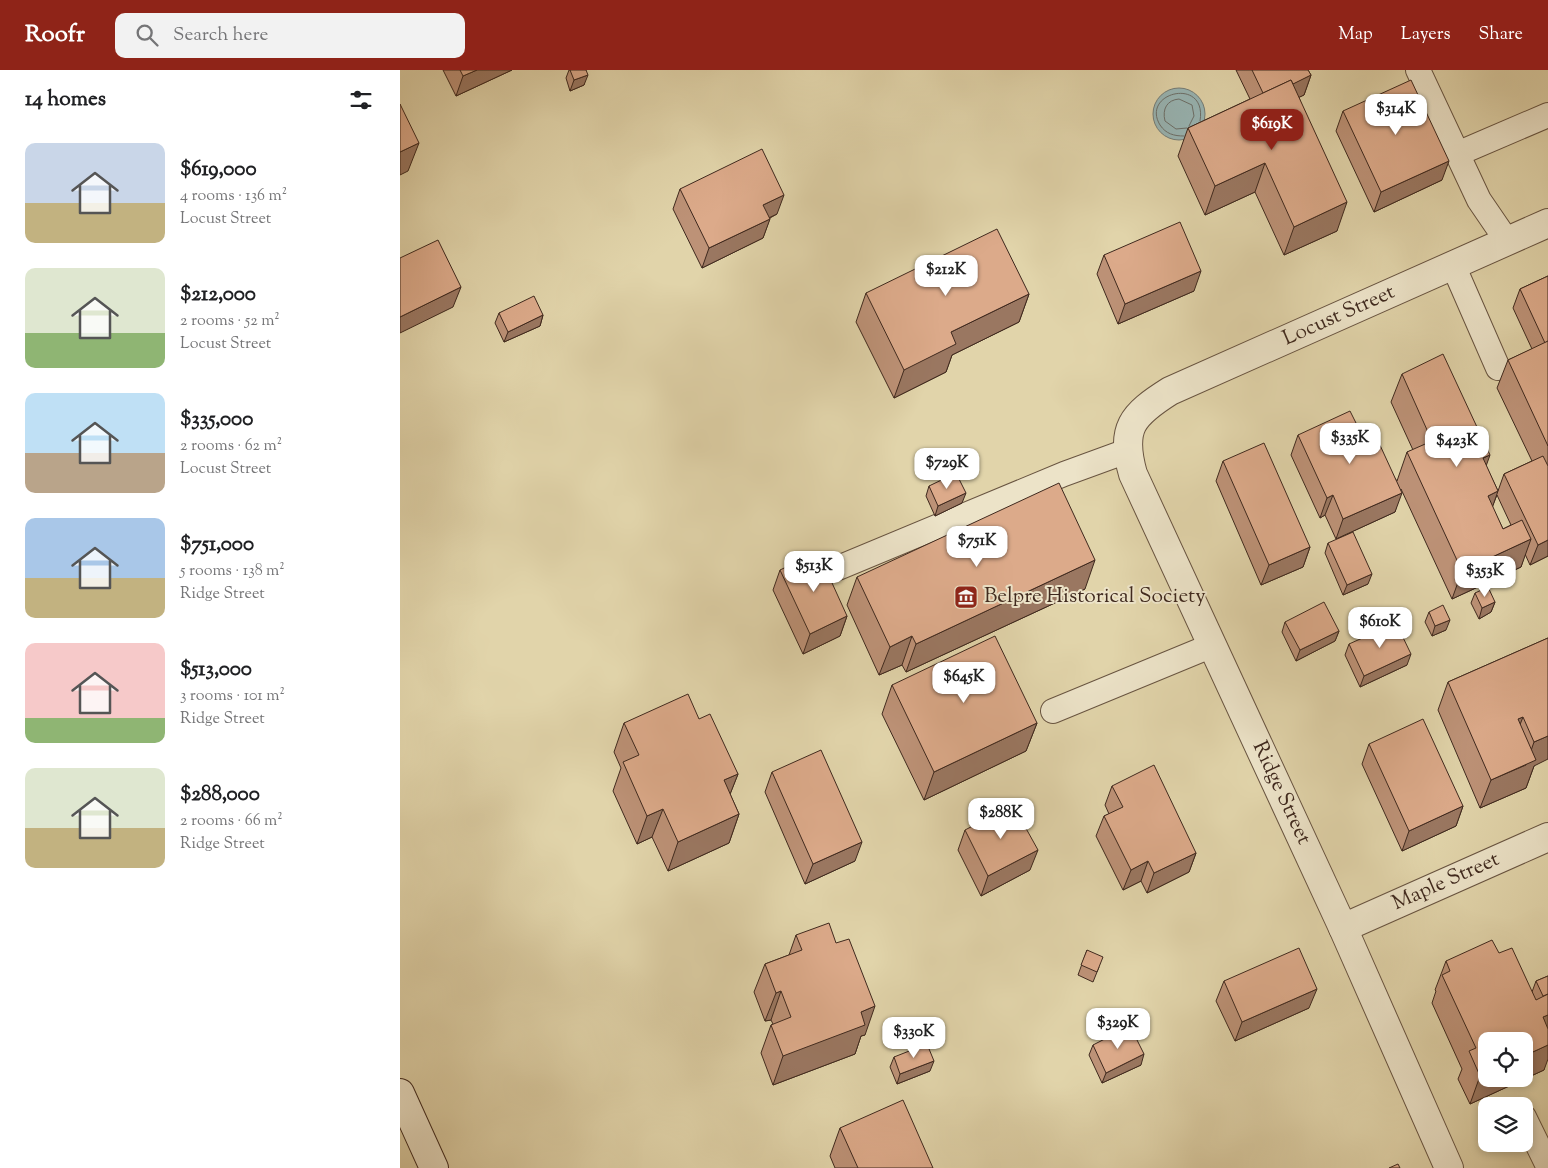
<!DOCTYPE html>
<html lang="en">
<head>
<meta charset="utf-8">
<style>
  body { margin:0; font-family:"Sorts Mill Goudy",serif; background:#f2f2f2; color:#202124; height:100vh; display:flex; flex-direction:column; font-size:19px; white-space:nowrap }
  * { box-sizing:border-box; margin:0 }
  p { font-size:16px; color:#757577 }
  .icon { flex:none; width:28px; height:28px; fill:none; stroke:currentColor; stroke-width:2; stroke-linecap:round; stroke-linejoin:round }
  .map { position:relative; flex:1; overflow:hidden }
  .details { display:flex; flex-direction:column; background:#fff; width:400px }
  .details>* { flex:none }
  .controls { position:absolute; left:1078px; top:962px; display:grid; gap:10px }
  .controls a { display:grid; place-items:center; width:55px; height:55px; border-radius:10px; background:#fff; box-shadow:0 2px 8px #0003; font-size:25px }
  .price { position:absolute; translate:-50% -42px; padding:0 11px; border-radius:10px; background:#fff; color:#222; font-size:16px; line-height:32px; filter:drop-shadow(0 1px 2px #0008) }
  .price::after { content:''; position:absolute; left:50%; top:30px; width:15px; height:11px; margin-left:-8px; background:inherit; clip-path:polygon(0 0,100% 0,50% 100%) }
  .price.on { background:#8f2418; color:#fff }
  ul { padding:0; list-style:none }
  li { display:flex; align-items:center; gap:15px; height:125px; padding:0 25px }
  li span { display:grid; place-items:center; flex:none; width:140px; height:100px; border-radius:10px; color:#555 }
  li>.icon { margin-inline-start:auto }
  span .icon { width:60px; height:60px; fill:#fffc; stroke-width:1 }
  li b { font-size:21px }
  h2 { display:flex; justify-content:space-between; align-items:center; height:60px; padding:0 25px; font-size:21px }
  header { display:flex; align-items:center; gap:30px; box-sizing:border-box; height:70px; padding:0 25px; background:#8f2418; color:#fff }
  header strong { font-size:24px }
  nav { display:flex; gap:28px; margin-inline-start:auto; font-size:18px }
  .search { width:350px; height:45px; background:#f2f2f2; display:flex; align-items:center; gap:12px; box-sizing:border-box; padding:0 18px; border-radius:10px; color:#757577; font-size:19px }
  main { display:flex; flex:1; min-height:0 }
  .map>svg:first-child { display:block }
</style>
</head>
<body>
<header>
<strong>Roofr</strong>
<div class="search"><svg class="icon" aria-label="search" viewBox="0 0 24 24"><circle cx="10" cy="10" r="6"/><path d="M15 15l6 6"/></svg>Search here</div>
<nav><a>Map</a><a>Layers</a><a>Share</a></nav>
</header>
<main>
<section class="details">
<h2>14 homes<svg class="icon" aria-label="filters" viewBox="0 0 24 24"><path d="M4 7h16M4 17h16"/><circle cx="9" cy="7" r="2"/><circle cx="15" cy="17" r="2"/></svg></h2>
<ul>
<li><span style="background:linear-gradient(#c9d6e8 60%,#c2b280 0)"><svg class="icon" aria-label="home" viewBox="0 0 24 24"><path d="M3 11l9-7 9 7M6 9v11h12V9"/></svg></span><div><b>$619,000</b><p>4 rooms · 136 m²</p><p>Locust Street</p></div></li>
<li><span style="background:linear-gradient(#dfe7d0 65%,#8fb573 0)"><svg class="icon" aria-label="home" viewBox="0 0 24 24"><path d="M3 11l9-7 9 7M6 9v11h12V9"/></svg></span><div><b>$212,000</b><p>2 rooms · 52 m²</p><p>Locust Street</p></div></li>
<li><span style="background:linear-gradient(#bfe0f5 60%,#b9a48a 0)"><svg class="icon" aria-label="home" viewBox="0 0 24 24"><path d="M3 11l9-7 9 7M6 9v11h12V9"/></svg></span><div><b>$335,000</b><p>2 rooms · 62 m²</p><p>Locust Street</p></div></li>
<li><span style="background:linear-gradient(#a9c7e8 60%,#c2b280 0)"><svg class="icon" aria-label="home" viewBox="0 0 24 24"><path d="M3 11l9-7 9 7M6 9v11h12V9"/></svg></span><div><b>$751,000</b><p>5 rooms · 138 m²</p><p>Ridge Street</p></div></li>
<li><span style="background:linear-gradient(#f6c9c9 75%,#8fb573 0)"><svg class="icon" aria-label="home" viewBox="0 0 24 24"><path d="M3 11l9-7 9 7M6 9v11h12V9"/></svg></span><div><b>$513,000</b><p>3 rooms · 101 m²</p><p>Ridge Street</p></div></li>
<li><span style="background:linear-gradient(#dfe7d0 60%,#c2b280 0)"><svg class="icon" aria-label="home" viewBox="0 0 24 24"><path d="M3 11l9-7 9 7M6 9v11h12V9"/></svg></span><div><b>$288,000</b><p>2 rooms · 66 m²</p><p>Ridge Street</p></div></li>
</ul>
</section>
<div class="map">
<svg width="1148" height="1098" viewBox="0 0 1148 1098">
  <rect width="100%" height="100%" fill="#e1d4aa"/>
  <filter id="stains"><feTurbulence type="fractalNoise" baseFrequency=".004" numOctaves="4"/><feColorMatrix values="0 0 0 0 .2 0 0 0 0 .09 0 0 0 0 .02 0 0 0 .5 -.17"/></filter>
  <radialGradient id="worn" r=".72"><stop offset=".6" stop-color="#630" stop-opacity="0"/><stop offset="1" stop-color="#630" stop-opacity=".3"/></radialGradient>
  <circle fill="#98b5b4" stroke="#747d78" cx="779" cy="44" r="26"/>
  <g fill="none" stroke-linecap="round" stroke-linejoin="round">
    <g stroke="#6c6f69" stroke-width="1">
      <path d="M787,58L776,59L765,51C762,39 767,30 779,29L792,35L794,46L789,56"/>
      <path d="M784,66C774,66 766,64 760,55C740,22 808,6 800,51"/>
    </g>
    <g stroke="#685441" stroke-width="26">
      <g id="lane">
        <path d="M1018,0L1079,130L1107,171"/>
        <path d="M1057,84L1148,45"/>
        <path d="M1053,195L1098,298"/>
        <path d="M438,498L664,404L727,381"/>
        <path d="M653,641L813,575"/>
        <path d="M1124,1047L1148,1096"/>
      </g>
    </g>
    <g stroke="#685441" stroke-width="30">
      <g id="street">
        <path d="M943,858L1148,767"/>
        <path d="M1049,1098L943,858L733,404C720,358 732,345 770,321L1148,153"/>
      </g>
    </g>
    <g stroke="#3f291e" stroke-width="30">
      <path id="secondary" d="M0,1023L34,1098"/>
    </g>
    <use href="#lane" stroke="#ece3c8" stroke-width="24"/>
    <use href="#street" stroke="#ece3c8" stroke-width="28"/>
    <use href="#secondary" stroke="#ece3c8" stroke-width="28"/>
  </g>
  <g fill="#bd9277" stroke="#3f291e" fill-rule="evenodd">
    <path d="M43,0H112L56,26Z"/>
    <path d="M169,0H186L184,15L170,21L166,8Z"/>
    <path d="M836,0H908L911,5L904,25L899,27L937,161L884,185L855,122L805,145L778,86L788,58L850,29Z"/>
    <path d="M943,41L1042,110L974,142L936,61Z"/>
    <path d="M280,119L377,144L370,148L363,168L302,198L273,139Z"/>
    <path d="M704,185L794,221L718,254L697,204Z"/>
    <path d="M1148,206V486L1130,495L1125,484L1121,497L1052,529L1001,419L995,442L936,469L925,445L920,448L891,385L898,365H962L997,411L1007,382L1013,380L991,332L1002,304L1086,396L1098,421L1104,404L1132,391L1097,318L1108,290L1132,279L1113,238L1120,219ZM1097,425L1111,455L1103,459L1092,437Z"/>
    <path d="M466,223L629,224L619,252L552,285L546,302L494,328L456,252Z"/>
    <path d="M99,243L143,245L140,256L104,272L95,253Z"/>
    <path d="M823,391L910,477L903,497L861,515L816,411Z"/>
    <path d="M529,416L562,433L535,446L526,426Z"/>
    <path d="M928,473L968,514L943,525L925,483Z"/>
    <path d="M380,500L447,546L440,566L403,584L373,520Z"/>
    <path d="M457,507L685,519L506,602L502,595L479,605L447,535Z"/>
    <path d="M1075,523L1095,532L1091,542L1079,549L1071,533Z"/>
    <path d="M1029,542L1046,560L1032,566L1025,552Z"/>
    <path d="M885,552L939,561L935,571L896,591L882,562Z"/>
    <path d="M1148,568L1134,696L1126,718L1080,738L1038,640L1048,612Z"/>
    <path d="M949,574L1007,595L960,617L945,585Z"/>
    <path d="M492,615L637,653L626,681L524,730L482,644Z"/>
    <path d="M299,649L338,704L330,724L339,744L329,773L268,801L252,767L237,774L213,721L221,698L214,682L224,653Z"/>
    <path d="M969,674L1063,736L1056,756L1002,781L962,694Z"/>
    <path d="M372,702L455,791L405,814L365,722Z"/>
    <path d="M712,716L796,783L789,802L747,823L741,811L723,820L696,766L704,746L709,744L705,735Z"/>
    <path d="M565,760L630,800L581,826L558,780Z"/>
    <path d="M396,865L465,965L461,966L455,984L373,1015L361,983L371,955L373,954L371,950L365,951L354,922L365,894L389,885Z"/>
    <path d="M687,880L699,897L693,912L678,905Z"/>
    <path d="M1046,891L1132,922L1136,911L1148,906L1144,1000L1070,1034L1058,1009L1062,999L1032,933L1036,921L1035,920Z"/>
    <path d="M824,911L909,938L835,971L816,931Z"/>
    <path d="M693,975L741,995L702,1013L689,985Z"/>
    <path d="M494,987L530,1001L497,1014L490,997Z"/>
    <path d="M440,1058L533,1098H435L430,1086Z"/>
  </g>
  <g fill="#9a7761" stroke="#3f291e">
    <path d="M77,0H112L56,26L63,6Z"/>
    <path d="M188,5L184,15L170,21L174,10Z"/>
    <path d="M911,5L904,25L858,47L865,27Z"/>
    <path d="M19,73L8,101L0,105V82Z"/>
    <path d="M1049,91L1042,110L974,142L981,122Z"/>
    <path d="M865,93L855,122L805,145L815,116Z"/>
    <path d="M384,125L377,144L356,154L363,135Z"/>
    <path d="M947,132L937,161L884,185L894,157Z"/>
    <path d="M370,149L363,168L302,198L309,178Z"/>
    <path d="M801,201L794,221L718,254L725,234Z"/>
    <path d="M61,217L53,237L0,263V247Z"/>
    <path d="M629,224L619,252L552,285L546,302L494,328L504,300L551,262Z"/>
    <path d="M143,245L140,256L104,272L108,262Z"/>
    <path d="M1090,385L1080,413L1083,388Z"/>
    <path d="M1098,421L1088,450V426Z"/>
    <path d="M566,423L562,433L535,446L538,436Z"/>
    <path d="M1002,423L995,442L936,469L943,449Z"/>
    <path d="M933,425L925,445L920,448L927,428Z"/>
    <path d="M1131,469L1121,497L1052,529L1062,501Z"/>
    <path d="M1148,470V486L1130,495L1138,475Z"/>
    <path d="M910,477L903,497L861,515L869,495Z"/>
    <path d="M695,490L685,519L506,602L516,574Z"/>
    <path d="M972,504L968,514L943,525L947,515Z"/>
    <path d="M1095,532L1091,542L1079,549L1082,538Z"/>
    <path d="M447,546L440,566L403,584L410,564Z"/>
    <path d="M1050,550L1046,560L1032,566L1035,556Z"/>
    <path d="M939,561L935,571L896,591L900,580Z"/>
    <path d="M512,566L502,595L479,605L490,577Z"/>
    <path d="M1011,584L1007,595L960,617L964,606Z"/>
    <path d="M1123,647L1112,675L1118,649Z"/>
    <path d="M637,653L626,681L524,730L534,702Z"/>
    <path d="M1148,666V689L1134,696L1126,718L1080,738L1091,710L1126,695L1134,672Z"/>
    <path d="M338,704L327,732L324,710Z"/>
    <path d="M1063,736L1056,756L1002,781L1009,761Z"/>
    <path d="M263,739L252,767L237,774L247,746Z"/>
    <path d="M339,744L329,773L268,801L278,772Z"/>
    <path d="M462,772L455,791L405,814L413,794Z"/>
    <path d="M638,780L630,800L581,826L588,806Z"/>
    <path d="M796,783L789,802L747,823L754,803Z"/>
    <path d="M748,791L741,811L723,820L731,800Z"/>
    <path d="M917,919L909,938L835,971L842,952Z"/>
    <path d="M381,921L371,950L365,951L376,923Z"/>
    <path d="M475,936L465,965L461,966L455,984L373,1015L383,986L461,942Z"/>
    <path d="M1148,945V963L1143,947Z"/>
    <path d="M1148,975V989L1144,1000L1070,1034L1080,1006L1086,1003V1009H1124V986Z"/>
    <path d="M744,984L741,995L702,1013L706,1003Z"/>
    <path d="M534,991L530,1001L497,1014L500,1004Z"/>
  </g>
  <g fill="#dcaa8a" stroke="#3f291e">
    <path d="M60,0H77L63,6Z"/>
    <path d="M170,0H186L188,5L174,10Z"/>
    <path d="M852,0H908L911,5L893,14L891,10L863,23Z"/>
    <path d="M891,10L947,132L894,157L865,93L815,116L788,58Z"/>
    <path d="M1011,10L1049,91L981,122L943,41Z"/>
    <path d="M0,34L19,73L0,82Z"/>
    <path d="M362,79L384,125L363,135L370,149L309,178L280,119Z"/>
    <path d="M780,152L801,201L725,234L704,185Z"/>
    <path d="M597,159L629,224L551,262L556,274L504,300L466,223Z"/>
    <path d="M38,170L61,217L0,247V188Z"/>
    <path d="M1148,206V271L1145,273L1120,219Z"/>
    <path d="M134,226L143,245L108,262L99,243Z"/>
    <path d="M1148,271V376L1108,290Z"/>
    <path d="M1043,284L1090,385L1083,388L1098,421L1088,426L1103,459L1122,450L1131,469L1062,501L1007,382L1032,371L1002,304Z"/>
    <path d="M950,341L962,365L973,360L1002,423L943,449L933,425L927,428L898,365Z"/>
    <path d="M864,373L910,477L869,495L823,391Z"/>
    <path d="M1143,386L1148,396V470L1138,475L1104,404Z"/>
    <path d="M556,403L566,423L538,436L529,416Z"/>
    <path d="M659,413L695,490L516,574L512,566L490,577L457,507Z"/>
    <path d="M953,462L972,504L947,515L928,473Z"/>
    <path d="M418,482L447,546L410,564L380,500Z"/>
    <path d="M1088,517L1095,532L1082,538L1075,523Z"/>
    <path d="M924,532L939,561L900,580L885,552Z"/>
    <path d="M1043,535L1050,550L1035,556L1029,542Z"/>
    <path d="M996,553L1011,584L964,606L949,574Z"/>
    <path d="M595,566L637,653L534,702L492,615Z"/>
    <path d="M1148,568V666L1134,672L1123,647L1118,649L1136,690L1091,710L1048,612Z"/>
    <path d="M288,624L299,649L310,644L338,704L324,710L339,744L278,772L263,739L247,746L223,692L239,685L224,653Z"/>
    <path d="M1023,649L1063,736L1009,761L969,674Z"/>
    <path d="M421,680L462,772L413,794L372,702Z"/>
    <path d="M754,695L796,783L754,803L748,791L731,800L704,746L723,737L712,716Z"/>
    <path d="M613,735L638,780L588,806L565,760Z"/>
    <path d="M429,853L436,873L449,869L475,936L461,942L465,955L383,986L371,955L391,947L381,921L376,923L365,894L402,880L396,865Z"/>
    <path d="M1092,870L1099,883L1112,878L1136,930L1148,924V945L1143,947L1148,959V975L1124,986V971H1086V1003L1080,1006L1069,981L1076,978L1042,905L1050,901L1046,891Z"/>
    <path d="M899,878L917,919L842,952L824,911Z"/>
    <path d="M687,880L703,887L697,902L681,895Z"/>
    <path d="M1148,906V924L1143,926L1136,911Z"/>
    <path d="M730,956L744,984L706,1003L693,975Z"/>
    <path d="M527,974L534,991L500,1004L494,987Z"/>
    <path d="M503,1030L533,1098H458L440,1058Z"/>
    <path d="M998,1094L1000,1098H989Z"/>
  </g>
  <defs>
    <g id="museum-square" transform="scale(1.25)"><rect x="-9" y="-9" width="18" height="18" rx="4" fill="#8f2418" stroke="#ece3c8"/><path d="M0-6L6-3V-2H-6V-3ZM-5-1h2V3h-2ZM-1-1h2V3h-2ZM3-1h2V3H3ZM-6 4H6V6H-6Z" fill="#fff"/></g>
  </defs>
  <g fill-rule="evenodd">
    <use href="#museum-square" x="566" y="527"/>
  </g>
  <g text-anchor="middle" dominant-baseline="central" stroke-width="4" stroke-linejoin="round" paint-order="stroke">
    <g font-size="21" fill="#3f291e" stroke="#ece3c8">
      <text transform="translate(939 246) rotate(-24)">Locust Street</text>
      <text transform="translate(881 723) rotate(65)">Ridge Street</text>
      <text transform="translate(1046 812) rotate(-24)">Maple Street</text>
    </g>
    <g font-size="21" fill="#3f291e" stroke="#ece3c8" text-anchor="start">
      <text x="584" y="527">Belpre Historical Society</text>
    </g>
  </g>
  <rect width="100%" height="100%" filter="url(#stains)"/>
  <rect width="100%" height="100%" fill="url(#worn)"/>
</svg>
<div class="controls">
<a><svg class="icon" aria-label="locate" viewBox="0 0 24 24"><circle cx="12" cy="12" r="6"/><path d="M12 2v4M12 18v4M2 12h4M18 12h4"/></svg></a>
<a><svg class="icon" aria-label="layers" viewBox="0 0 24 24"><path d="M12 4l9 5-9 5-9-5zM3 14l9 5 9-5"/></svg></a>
</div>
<b class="price" style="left:996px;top:66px">$314K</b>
<b class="price on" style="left:872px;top:81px">$619K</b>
<b class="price" style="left:546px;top:227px">$212K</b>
<b class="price" style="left:950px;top:395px">$335K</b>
<b class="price" style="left:1057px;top:398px">$423K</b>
<b class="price" style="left:547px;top:420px">$729K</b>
<b class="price" style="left:577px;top:498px">$751K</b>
<b class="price" style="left:414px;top:523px">$513K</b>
<b class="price" style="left:1085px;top:528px">$353K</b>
<b class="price" style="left:980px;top:579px">$610K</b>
<b class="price" style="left:564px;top:634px">$645K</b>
<b class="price" style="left:601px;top:770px">$288K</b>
<b class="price" style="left:718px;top:980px">$329K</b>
<b class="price" style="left:514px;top:989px">$330K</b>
</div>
</main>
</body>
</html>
